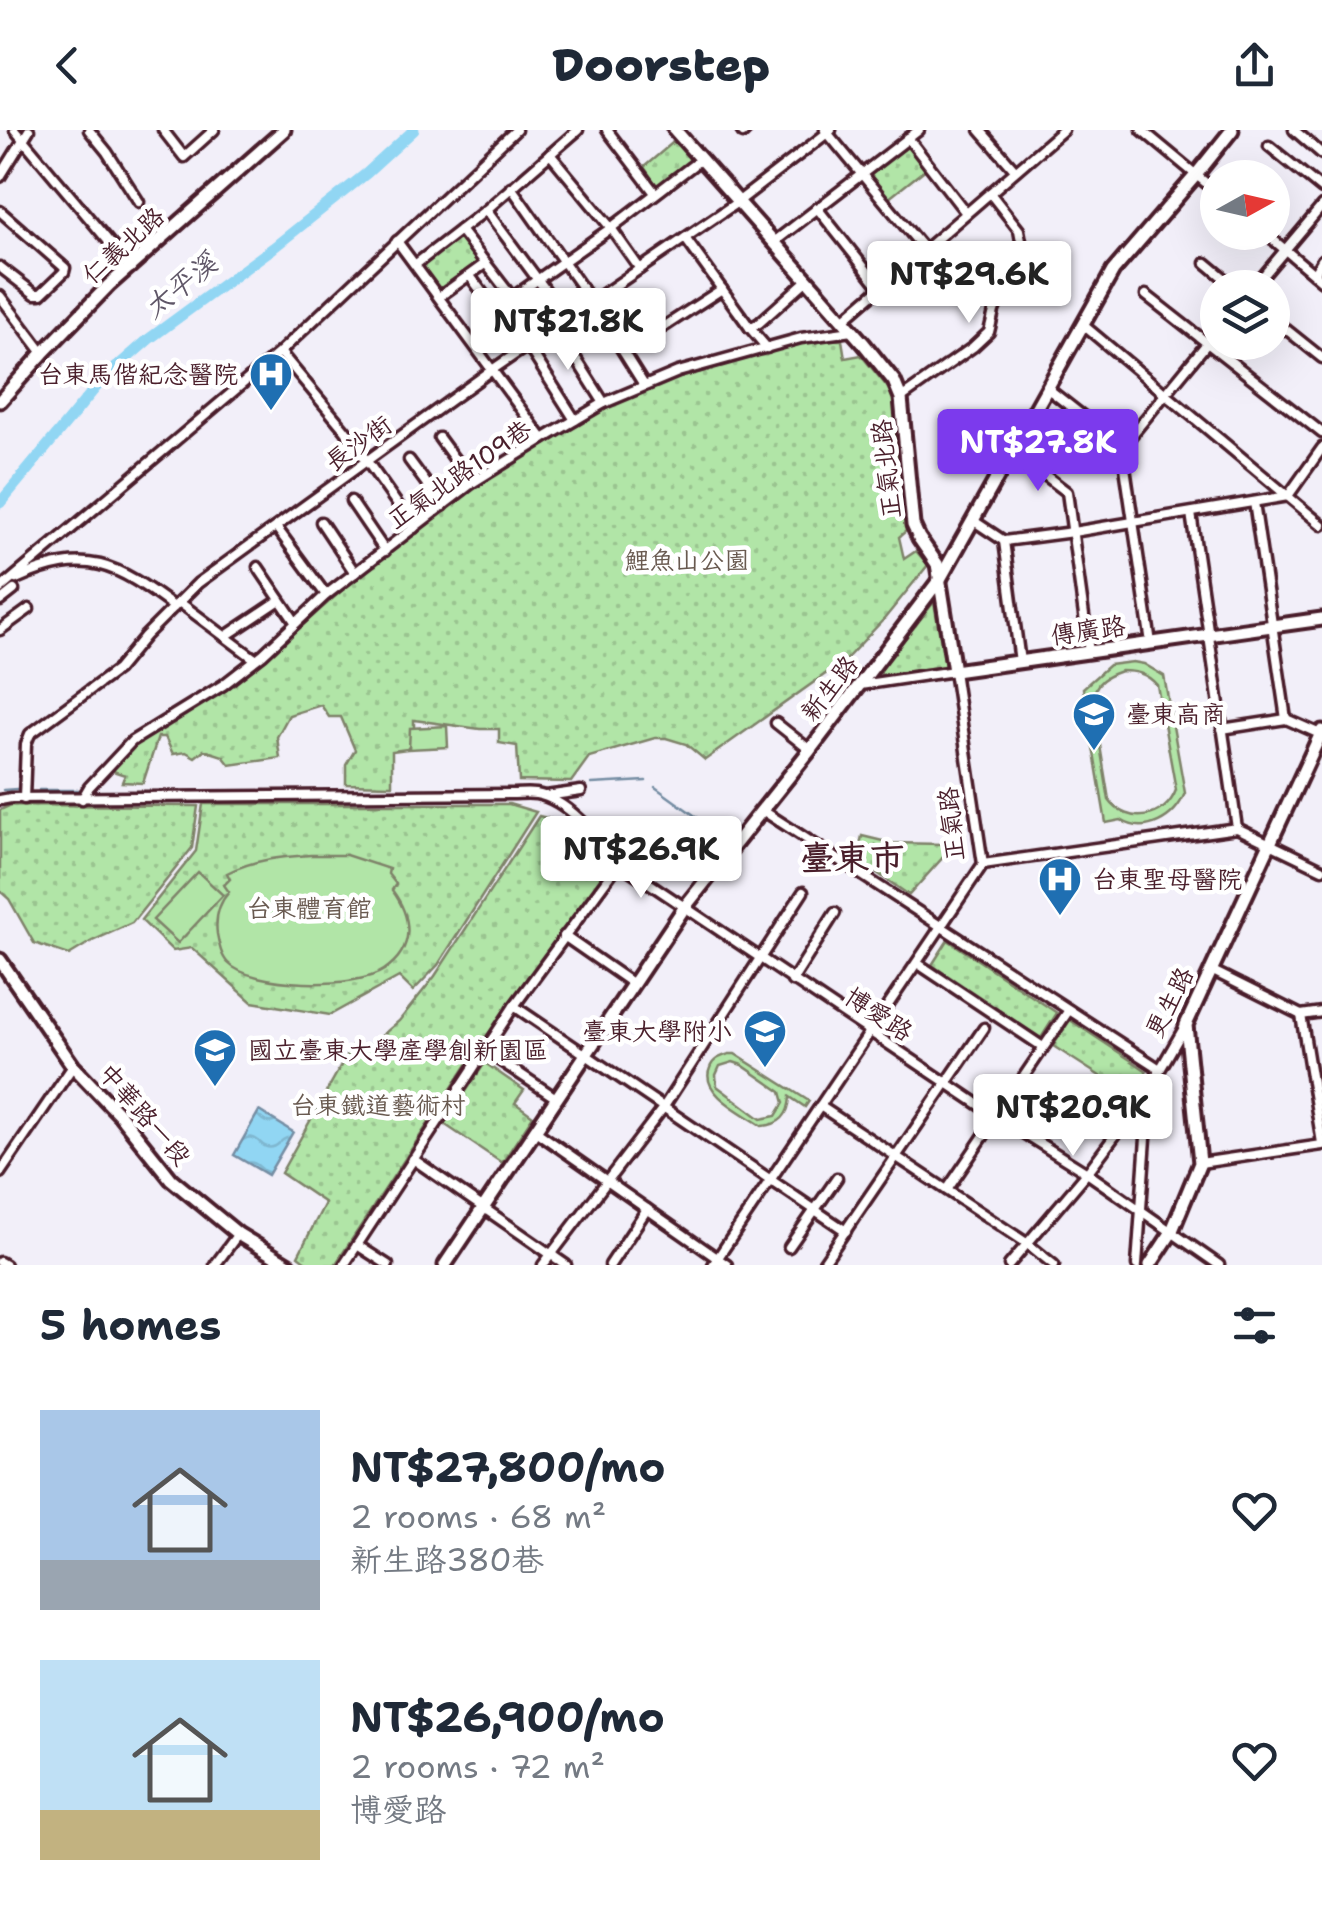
<!DOCTYPE html>
<html lang="en">
<head>
<meta charset="utf-8">
<style>
  body { margin:0; font-family:"Shantell Sans","LXGW WenKai TC",sans-serif; background:#f6f6f7; color:#1f2937; height:100vh; display:flex; flex-direction:column; font-size:38px; white-space:nowrap }
  * { box-sizing:border-box; margin:0 }
  p { font-size:32px; color:#747a83 }
  .icon { flex:none; width:55px; height:55px; fill:none; stroke:currentColor; stroke-width:2; stroke-linecap:round; stroke-linejoin:round }
  .map { position:relative; height:1135px; overflow:hidden }
  .details { display:flex; flex-direction:column; background:#fff; flex:1 }
  .details>* { flex:none }
  .needle { width:65px; rotate:82deg }
  .fabs { position:absolute; left:1200px; top:30px; display:grid; gap:20px }
  .fabs a { display:grid; place-items:center; width:90px; height:90px; border-radius:50%; background:#fff; box-shadow:0 10px 40px #0002; font-size:50px }
  .price { position:absolute; translate:-50% -85px; padding:0 22px; border-radius:10px; background:#fff; color:#222; font-size:32px; line-height:65px; filter:drop-shadow(0 2px 5px #0008) }
  .price::after { content:''; position:absolute; left:50%; top:60px; width:30px; height:22px; margin-left:-15px; background:inherit; clip-path:polygon(0 0,100% 0,50% 100%) }
  .price.current { background:#7c3aed; color:#fff }
  ul { padding:0; list-style:none }
  li { display:flex; align-items:center; gap:30px; height:250px; padding:0 40px }
  li span { display:grid; place-items:center; flex:none; width:280px; height:200px; border-radius:0px; color:#555 }
  li>.icon { margin-inline-start:auto }
  span .icon { width:120px; height:120px; fill:#fffc; stroke-width:1 }
  li b { font-size:42px }
  h2 { display:flex; justify-content:space-between; align-items:center; height:120px; padding:0 40px; font-size:42px }
  header { display:flex; justify-content:space-between; align-items:center; height:130px; padding:0 40px; background:#fff; font-size:45px; font-weight:800 }
  .map>svg:first-child { display:block }
</style>
</head>
<body>
<header><svg class="icon" aria-label="back" viewBox="0 0 24 24"><path d="M15 5l-7 7 7 7"/></svg>Doorstep<svg class="icon" aria-label="share" viewBox="0 0 24 24"><path d="M12 15V3M7 8l5-5 5 5M5 13v7h14v-7"/></svg></header>
<div class="map">
<svg width="1322" height="1135" viewBox="0 0 1322 1135">
  <defs>
    <pattern id="green-dots" width="8" height="8" patternUnits="userSpaceOnUse" patternTransform="scale(2.5)"><rect width="8" height="8" fill="#b1e5a7"/><path d="M2 2h.1M6 6h.1" fill="none" stroke="#9ac490" stroke-width="1.8" stroke-linecap="round"/></pattern>
    <pattern id="water-waves" width="16" height="10" patternUnits="userSpaceOnUse" patternTransform="scale(2.5)"><rect width="16" height="10" fill="#91d6f3"/><path d="M0 5q4-4 8 0t8 0" fill="none" stroke="#7fb7d0"/></pattern>
  </defs>
  <rect width="100%" height="100%" fill="#f2eff9"/>
  <filter id="ink" filterUnits="userSpaceOnUse"><feTurbulence type="fractalNoise" baseFrequency=".01" numOctaves="2"/><feDisplacementMap in="SourceGraphic" scale="20" xChannelSelector="R" yChannelSelector="G"/><feConvolveMatrix kernelMatrix="1 2 1 2 8 2 1 2 1" color-interpolation-filters="sRGB"/></filter>
  <g filter="url(#ink)">
    <g fill="url(#green-dots)" stroke="#7e8269" stroke-width="2.5">
      <path d="M678,8L695,30L659,59L644,37Z"/>
      <path d="M907,13L927,38L888,69L868,44Z"/>
      <path d="M460,105L481,134L441,163L420,134Z"/>
      <path d="M815,209L842,210L845,228L861,225L893,264L906,401L899,407L904,429L916,421L928,435L885,488L845,530L705,630L686,614L666,608H655L589,627L571,652L519,651L517,616L499,613V599H480L414,590V611L407,619L392,621V655L346,654V635L355,620L341,587H329L321,575L289,585L277,607L280,628L230,635L223,626L204,620L195,627L186,622L173,624L165,607H158L143,653L122,652L125,645L110,640L126,619L254,538L364,441L478,354L605,278L672,250Z"/>
      <path d="M934,472L945,536L881,545L880,540Z"/>
      <path d="M203,674H509L536,682L438,835L413,861L399,847L330,885L252,872L192,818L173,821L141,790L196,721Z"/>
      <path d="M11,675L198,676L192,718L132,793L92,811L69,825L34,813L9,769L0,761V680Z"/>
      <path d="M539,686L567,693L613,733L478,918L335,1135H310L298,1126L325,1073L281,1043L352,916L372,914L399,891L435,846Z"/>
      <path d="M862,706L891,713L943,714L945,725L909,765L857,729Z"/>
      <path d="M948,810L1057,883L1041,908L932,835Z"/>
      <path d="M1070,890L1147,941L1131,966L1053,916Z"/>
      <path d="M485,933L524,960L515,973L533,986L502,1033L444,994Z"/>
    </g>
    <g fill="#b1e5a7" stroke="#7e8269" stroke-width="2.5" fill-rule="evenodd">
      <path d="M1133,532L1144,534L1164,546L1185,663C1175,688 1146,706 1121,690L1106,693L1083,558L1109,535ZM1121,541C1136,541 1146,543 1157,555L1176,660C1166,689 1127,696 1109,670L1094,579C1091,556 1100,548 1121,541Z"/>
      <path d="M447,596L448,617L409,619L410,598Z"/>
      <path d="M311,725H346L389,739L388,744L396,754L392,760C412,787 416,818 384,840C356,859 252,858 228,833C221,826 219,814 217,804C215,788 218,774 229,762L224,755L230,749L227,743C255,729 281,727 311,725Z"/>
      <path d="M198,742L223,765L178,813L153,790Z"/>
      <path d="M729,924H735L809,971L805,977L790,967C789,985 781,995 762,996C745,984 699,963 710,938C713,929 720,927 729,924ZM733,932L742,935L781,962L784,973L776,986L761,989L717,956L716,945L720,936Z"/>
    </g>
    <path fill="url(#water-waves)" stroke="#758da3" stroke-width="2.5" d="M259,981L293,1002L268,1045L234,1025Z"/>
    <g fill="none" stroke-linecap="round" stroke-linejoin="round">
      <g stroke="#758da3" stroke-width="2.5">
        <path d="M592,654L646,651"/>
        <path d="M655,657L726,708"/>
        <path d="M3,660L17,659"/>
        <path d="M39,660H82"/>
      </g>
      <path stroke="#91d6f3" stroke-width="11" d="M0,373L102,250L149,209L273,118L367,43L414,0"/>
      <g stroke="#4a1f2b" stroke-width="15">
        <g id="street">
          <path d="M15,0L131,138"/>
          <path d="M89,0L107,22L139,72"/>
          <path d="M163,0L184,27L214,0"/>
          <path d="M607,0L655,63"/>
          <path d="M741,0L743,3L746,0"/>
          <path d="M825,0L923,118"/>
          <path d="M980,0L1015,40"/>
          <path d="M1142,0L1218,63"/>
          <path d="M1294,0L1322,24"/>
          <path d="M908,8L966,83"/>
          <path d="M1269,16L1322,59"/>
          <path d="M550,24L611,98L640,139"/>
          <path d="M0,47L29,0"/>
          <path d="M511,57L592,172L644,255"/>
          <path d="M817,78L879,156"/>
          <path d="M486,80L567,189"/>
          <path d="M0,81L65,138L64,142L41,164H35L0,137"/>
          <path d="M460,100L542,206"/>
          <path d="M1264,102L1322,151"/>
          <path d="M685,108L750,198L767,218"/>
          <path d="M397,111L543,309"/>
          <path d="M774,112L919,0"/>
          <path d="M1206,133L1236,158"/>
          <path d="M416,134L486,80L578,0"/>
          <path d="M1314,144L1322,130"/>
          <path d="M470,146L524,219"/>
          <path d="M1253,158L1322,76"/>
          <path d="M1146,165L1322,303"/>
          <path d="M0,166L43,223"/>
          <path d="M439,167L486,133"/>
          <path d="M513,167L611,98L701,29"/>
          <path d="M1272,188L1322,228"/>
          <path d="M843,190L1063,0"/>
          <path d="M1082,194L1322,395"/>
          <path d="M556,197L604,273"/>
          <path d="M750,198L759,193L807,150"/>
          <path d="M528,216L575,290"/>
          <path d="M280,222L345,300L414,398"/>
          <path d="M625,222L722,159"/>
          <path d="M1047,258L1122,317"/>
          <path d="M901,268L973,217L989,202L994,181L1021,111L1019,100L990,63"/>
          <path d="M439,308L472,353"/>
          <path d="M1012,320L1067,362L1089,522"/>
          <path d="M409,330L443,376"/>
          <path d="M351,371L385,421"/>
          <path d="M1254,372L1286,589"/>
          <path d="M1191,383L1237,698"/>
          <path d="M974,391L1004,411L1073,402L1288,366L1322,318"/>
          <path d="M321,392L355,443"/>
          <path d="M276,397L326,465"/>
          <path d="M1004,411L1020,532"/>
          <path d="M258,437L296,493"/>
          <path d="M16,449C87,417 116,434 174,477"/>
          <path d="M0,459L280,222L516,0"/>
          <path d="M0,471L14,460"/>
          <path d="M179,472L255,529"/>
          <path d="M0,500L29,479"/>
          <path d="M226,506L280,470"/>
          <path d="M1151,513L1122,317L1218,200"/>
          <path d="M776,593L810,620"/>
          <path d="M1222,599L1286,589L1320,604"/>
          <path d="M546,666L581,661"/>
          <path d="M24,669L26,614L30,604L117,540L145,506L198,453L492,240L739,71L831,0"/>
          <path d="M82,669L89,657L132,611L223,555L263,524L326,465L472,353L543,309L604,273L678,242L801,208L852,201"/>
          <path d="M0,670L11,668L511,664C519,664 528,663 536,664C568,669 600,710 619,733L996,986L1087,1043L1219,1135"/>
          <path d="M762,680L1160,939"/>
          <path d="M983,734L1237,698L1322,739"/>
          <path d="M564,806L633,854"/>
          <path d="M917,833L1043,917"/>
          <path d="M1211,840L1301,885L1322,882"/>
          <path d="M792,851L835,783"/>
          <path d="M514,876L846,1101"/>
          <path d="M1301,885L1322,1013"/>
          <path d="M484,920L556,968"/>
          <path d="M820,976L1028,1114L1054,1135"/>
          <path d="M534,1000L727,1135"/>
          <path d="M413,1029L566,1135"/>
          <path d="M1200,1033L1322,1015"/>
          <path d="M0,1043L73,936"/>
          <path d="M947,1060L1069,880"/>
          <path d="M357,1115L388,1135"/>
          <path d="M789,1117L837,1048"/>
          <path d="M0,1132L5,1135"/>
          <path d="M215,1135L238,1104"/>
          <path d="M344,1135L514,876L619,733"/>
          <path d="M543,1135L663,978L803,762"/>
          <path d="M610,1135L647,1079"/>
          <path d="M713,1135L983,734L954,541L860,555"/>
          <path d="M822,1135L984,898"/>
          <path d="M1009,1135L1087,1043L1146,964L1184,898"/>
          <path d="M1137,1135L1147,994L1146,965"/>
        </g>
      </g>
      <g stroke="#4a1f2b" stroke-width="19">
        <g id="secondary">
          <path d="M675,0L864,214L894,251L901,268L913,395L919,408L937,434L954,541L1322,489"/>
          <path d="M0,271L43,223L109,155L284,0"/>
          <path d="M0,830L73,936L120,985L171,1049L238,1104L289,1135"/>
          <path d="M445,1135L684,778L810,620L940,449L1113,141L1196,45L1232,0"/>
          <path d="M1150,1135L1171,1103L1200,1033L1186,895L1322,601"/>
        </g>
      </g>
      <use href="#street" stroke="#fff" stroke-width="8"/>
      <use href="#secondary" stroke="#fff" stroke-width="11"/>
    </g>
  </g>
  <defs>
    <g id="hospital-pin" transform="scale(2.25)"><path d="M0 17L-7.5 6A9.5 9.5 0 1 1 7.5 6Z" fill="#1f6fb2" stroke="#fff"/><path d="M-5-5h3v3.5h4V-5h3V5h-3V1.5h-4V5h-3Z" fill="#fff"/></g>
    <g id="school-pin" transform="scale(2.25)"><path d="M0 17L-7.5 6A9.5 9.5 0 1 1 7.5 6Z" fill="#1f6fb2" stroke="#fff"/><path d="M0-5L7-2L0 1L-7-2ZM-4 1L0 2.5L4 1V4Q0 6-4 4Z" fill="#fff"/></g>
  </defs>
  <g fill-rule="evenodd">
    <use href="#hospital-pin" x="271" y="244"/>
    <use href="#school-pin" x="1094" y="584"/>
    <use href="#hospital-pin" x="1060" y="749"/>
    <use href="#school-pin" x="765" y="901"/>
    <use href="#school-pin" x="215" y="920"/>
  </g>
  <g text-anchor="middle" dominant-baseline="central" stroke-width="9" stroke-linejoin="round" paint-order="stroke">
    <g font-size="25" fill="#4a1f2b" stroke="#fff">
      <text transform="translate(123 115) rotate(-42)">仁義北路</text>
      <text transform="translate(358 313) rotate(-36)">長沙街</text>
      <text transform="translate(886 339) rotate(-96)">正氣北路</text>
      <text transform="translate(459 344) rotate(-35)">正氣北路109巷</text>
      <text transform="translate(1088 500) rotate(-8)">傳廣路</text>
      <text transform="translate(829 558) rotate(-52)">新生路</text>
      <text transform="translate(951 694) rotate(-96)">正氣路</text>
      <text transform="translate(1169 872) rotate(-63)">更生路</text>
      <text transform="translate(879 884) rotate(33)">博愛路</text>
      <text transform="translate(145 984) rotate(49)">中華路一段</text>
    </g>
    <g font-size="25" fill="#4a1f2b" stroke="#fff" text-anchor="start">
      <text x="238" y="244" text-anchor="end">台東馬偕紀念醫院</text>
      <text x="1126" y="584">臺東高商</text>
      <text x="1092" y="749">台東聖母醫院</text>
      <text x="732" y="901" text-anchor="end">臺東大學附小</text>
      <text x="248" y="920">國立臺東大學產學創新園區</text>
    </g>
    <g font-size="25" fill="#695a50" stroke="#fff">
      <text x="687" y="430">鯉魚山公園</text>
      <text x="309" y="778">台東體育館</text>
      <text x="378" y="975">台東鐵道藝術村</text>
    </g>
    <g font-size="28" font-style="italic" fill="#5f5667" stroke="#fff">
      <text transform="translate(180 155) rotate(-39)">太平溪</text>
    </g>
    <g font-size="35" font-weight="bold" fill="#4a1f2b" stroke="#fff">
      <text x="852" y="727">臺東市</text>
    </g>
  </g>
</svg>
<div class="fabs">
<a><svg class="needle" viewBox="-14 -14 28 28"><path d="M0-13l5 13h-10z" fill="#e53935"/><path d="M0 13l5-13h-10z" fill="#747a83"/></svg></a>
<a><svg class="icon" aria-label="layers" viewBox="0 0 24 24"><path d="M12 4l9 5-9 5-9-5zM3 14l9 5 9-5"/></svg></a>
</div>
<b class="price" style="left:969px;top:196px">NT$29.6K</b>
<b class="price" style="left:568px;top:243px">NT$21.8K</b>
<b class="price current" style="left:1038px;top:364px">NT$27.8K</b>
<b class="price" style="left:641px;top:771px">NT$26.9K</b>
<b class="price" style="left:1073px;top:1029px">NT$20.9K</b>
</div>
<section class="details">
<h2>5 homes<svg class="icon" aria-label="filters" viewBox="0 0 24 24"><path d="M4 7h16M4 17h16"/><circle cx="9" cy="7" r="2"/><circle cx="15" cy="17" r="2"/></svg></h2>
<ul>
<li><span style="background:linear-gradient(#a9c7e8 75%,#9aa5b1 0)"><svg class="icon" aria-label="home" viewBox="0 0 24 24"><path d="M3 11l9-7 9 7M6 9v11h12V9"/></svg></span><div><b>NT$27,800/mo</b><p>2 rooms · 68 m²</p><p>新生路380巷</p></div><svg class="icon" aria-label="heart" viewBox="0 0 24 24"><path d="M12 20l-8-8c-3-5 5-10 8-4 3-6 11-1 8 4z"/></svg></li>
<li><span style="background:linear-gradient(#bfe0f5 75%,#c2b280 0)"><svg class="icon" aria-label="home" viewBox="0 0 24 24"><path d="M3 11l9-7 9 7M6 9v11h12V9"/></svg></span><div><b>NT$26,900/mo</b><p>2 rooms · 72 m²</p><p>博愛路</p></div><svg class="icon" aria-label="heart" viewBox="0 0 24 24"><path d="M12 20l-8-8c-3-5 5-10 8-4 3-6 11-1 8 4z"/></svg></li>
</ul>
</section>
</body>
</html>
